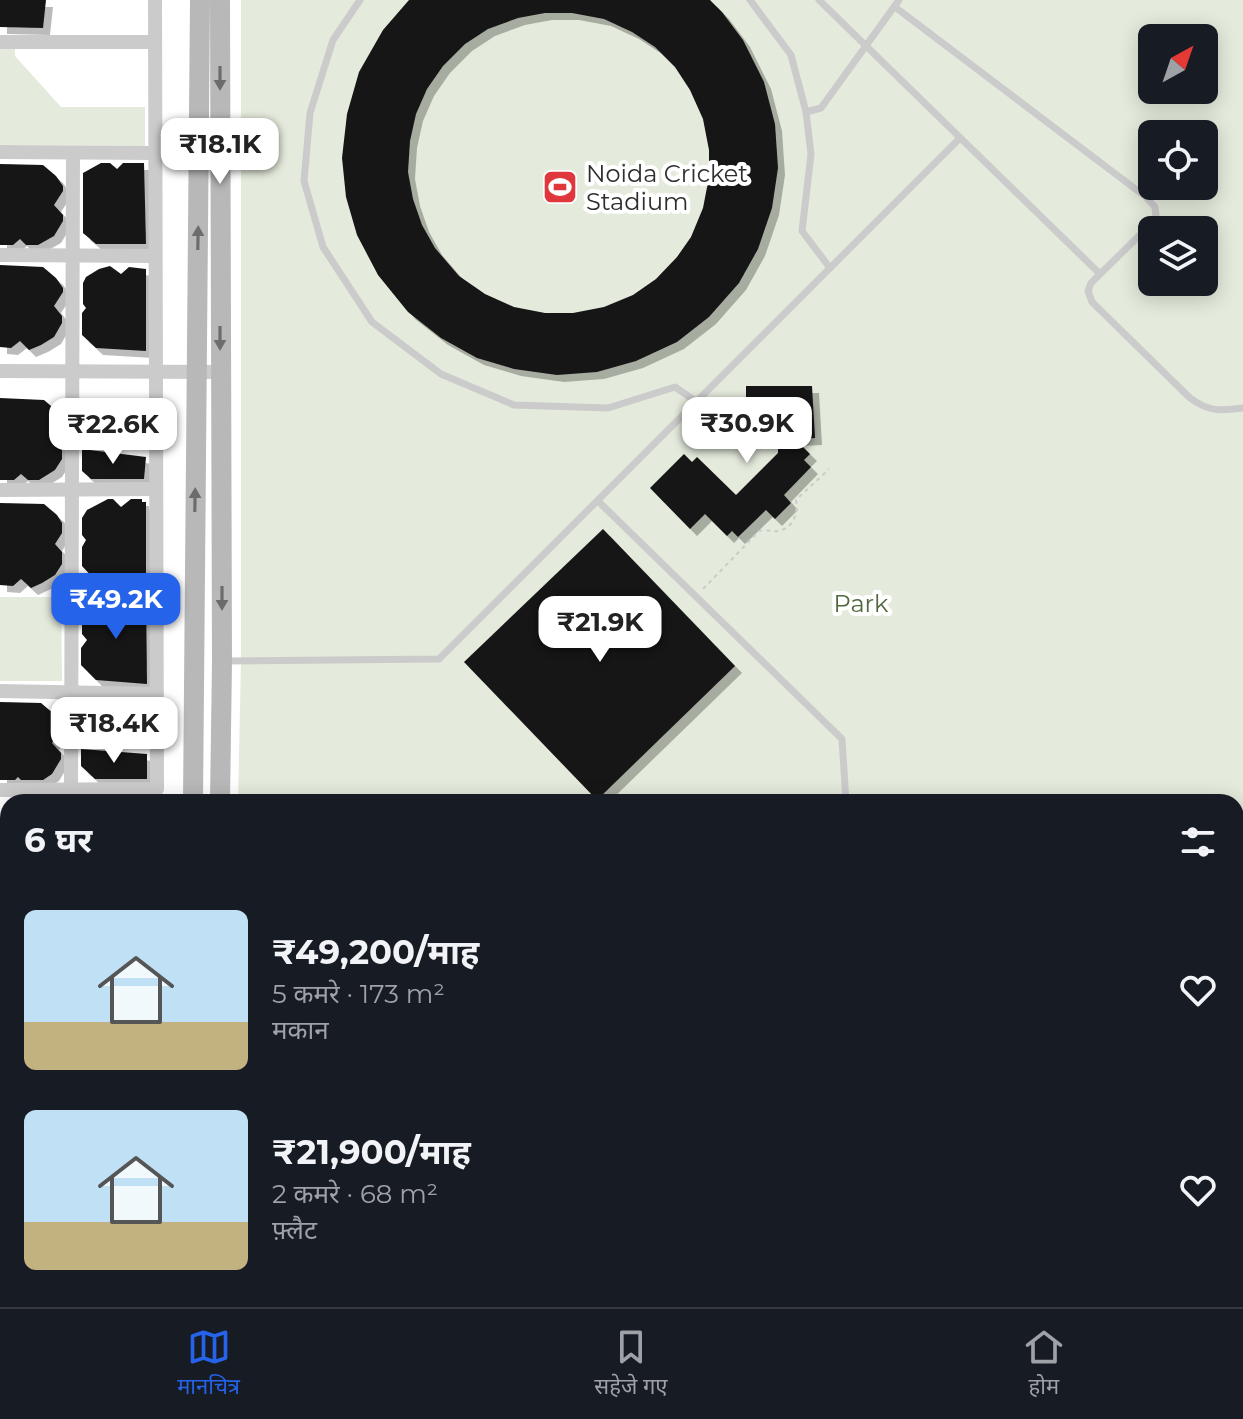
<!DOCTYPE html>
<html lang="hi">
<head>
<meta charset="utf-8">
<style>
  body { margin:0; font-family:Montserrat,"Noto Sans Devanagari",sans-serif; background:#242831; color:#f1f3f6; height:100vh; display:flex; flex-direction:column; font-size:30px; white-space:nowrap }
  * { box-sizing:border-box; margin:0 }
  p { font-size:26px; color:#9ea1a6 }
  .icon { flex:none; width:44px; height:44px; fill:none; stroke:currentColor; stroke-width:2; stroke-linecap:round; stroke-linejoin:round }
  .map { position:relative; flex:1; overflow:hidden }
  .drawer { position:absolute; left:0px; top:794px; width:1244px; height:514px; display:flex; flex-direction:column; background:#171b24; border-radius:24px 24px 0 0; box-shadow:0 4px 20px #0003 }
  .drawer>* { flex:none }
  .needle { width:52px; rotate:40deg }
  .controls { position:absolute; left:1138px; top:24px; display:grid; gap:16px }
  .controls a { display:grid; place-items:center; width:80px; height:80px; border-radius:12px; background:#171b24; box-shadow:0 4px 20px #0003; font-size:40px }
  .price { position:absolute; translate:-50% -68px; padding:0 18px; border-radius:16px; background:#fff; color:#222; font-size:26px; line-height:52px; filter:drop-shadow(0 2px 4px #0008) }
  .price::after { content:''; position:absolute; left:50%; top:48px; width:24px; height:18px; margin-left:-12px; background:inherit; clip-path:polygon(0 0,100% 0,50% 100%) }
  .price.on { background:#2563eb; color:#fff }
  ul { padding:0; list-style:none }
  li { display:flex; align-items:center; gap:24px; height:200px; padding:0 24px }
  li span { display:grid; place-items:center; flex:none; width:224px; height:160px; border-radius:12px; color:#555 }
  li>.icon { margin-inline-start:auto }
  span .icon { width:96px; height:96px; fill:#fffc; stroke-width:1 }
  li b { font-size:34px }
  h2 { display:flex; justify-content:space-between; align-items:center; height:96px; padding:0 24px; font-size:34px }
  .tab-bar { display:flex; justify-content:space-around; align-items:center; height:112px; border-top:2px solid #363941; background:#171b24; font-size:22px; color:#9ea1a6 }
  .tab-bar a { display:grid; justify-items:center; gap:4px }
  .tab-bar .on { color:#2563eb }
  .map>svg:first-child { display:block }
</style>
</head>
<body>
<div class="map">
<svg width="1243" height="1307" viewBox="0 0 1243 1307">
  <defs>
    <filter id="shadow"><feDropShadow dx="7" dy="7" stdDeviation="0" flood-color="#0004"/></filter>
  </defs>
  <rect width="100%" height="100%" fill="#fff"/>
  <g fill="#e4ebdc" fill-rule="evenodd">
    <path d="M241,0H1243V842H1236V802H238L241,661ZM1152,38H1204V90H1152ZM1152,134H1204V186H1152ZM1152,230H1204V282H1152Z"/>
    <path d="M0,49H15V56L61,107H145V146L0,145Z"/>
    <path d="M0,597H61L62,681H0Z"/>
    <rect x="0" y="1098" width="8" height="94"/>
  </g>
  <g fill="#151515" fill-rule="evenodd" filter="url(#shadow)">
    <path d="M0,0H46L43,28L0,27Z"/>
    <path d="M409,0H710L722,12L743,40L764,82L775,124L778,168L772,208L758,249L739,283L709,317L677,342L636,361L597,372L557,375L514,369L477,358L441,338L408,312L378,275L357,235L346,197L342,158L347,114L359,72L383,30ZM545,13H572L604,19L632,32L655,47L675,67L690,90L703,119L709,150V177L703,208L691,237L677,257L656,279L633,295L604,307L573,313H545L514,307L485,294L459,276L435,248L422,225L413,199L408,172L410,141L416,114L427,89L443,66L465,44L488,29L518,18Z"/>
    <path d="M101,163H110L117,169L123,163H144L146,244H96L83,233V173Z"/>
    <path d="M0,164L43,165L56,176L63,186V191L54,205L63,215V221L54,236L38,245H26L20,239L13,245H0Z"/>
    <path d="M0,265L43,267L56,278L63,288V292L54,306L62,316V323L54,337L41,345L29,350L20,341L11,348L0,347Z"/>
    <path d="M110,266L121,274L129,267L146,269V351L96,348L82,335V313L86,308L83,304V283L86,277L99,269Z"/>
    <path d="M746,386H812L815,438L795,439L810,454L804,460L811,467L784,495L791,503L775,519L766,510L738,537L732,531L727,536L705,514L690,529L650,488L684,454L692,462L697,457L736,495L778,453V439H746Z"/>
    <path d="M0,398L44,400L57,411L62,418V428L55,440L62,447V459L55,470L39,480H28L21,474L14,480H0Z"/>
    <path d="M110,399L119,408L128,401L146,404L145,437L82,431V415L85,410L98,402Z"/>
    <path d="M82,449L146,457L144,479H91L82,471Z"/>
    <path d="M108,499H113L121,507L131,499H142V502H146V584L96,581L82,566V547L86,540L82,535V518L87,510Z"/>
    <path d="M0,503L44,504L57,515L62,523V533L55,544L62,552V564L55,575L42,583L31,588L21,579L13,586L0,585Z"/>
    <path d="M603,529L735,666L597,800L464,662Z"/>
    <path d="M146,588L147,684L96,680L81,665V648L87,640L82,634V619L88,609L101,602L113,598L122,607Z"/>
    <path d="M0,702L41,703L54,714L61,725V728L52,743L61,753V759L52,774L43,780H21L18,777L15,780H0Z"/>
    <path d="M84,703H89V708L98,703H117L121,707L125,703L147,704V735L87,731L86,742L81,735V713Z"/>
    <path d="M81,749L147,754V779H95L81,766Z"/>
  </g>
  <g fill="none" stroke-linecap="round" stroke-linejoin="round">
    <path stroke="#cbcbcb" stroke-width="2" stroke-dasharray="4 4" stroke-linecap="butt" d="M703,589L759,531C766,529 772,532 778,531C794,528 798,513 796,500L829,469"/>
    <g stroke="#cbcbcb" stroke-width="7">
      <path d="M360,0L333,40L310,113L304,181L323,247L372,322L441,374L514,405L608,408L675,387L697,402"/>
      <path d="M750,0L791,55L806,112L811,154L802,231L830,268"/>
      <path d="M819,0L1099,273"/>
      <path d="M895,7L1146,197L1155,207L1156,216L1149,226L1091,283L1088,291L1092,302L1190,398C1209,412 1220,411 1243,408"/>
      <path d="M806,112L821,108L899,0"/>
      <path d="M598,501L842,739L846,802"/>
      <path d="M224,661L439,659L960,138"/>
      <path d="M1236,938L1243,937"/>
    </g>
    <g stroke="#cbcbcb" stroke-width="14">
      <path d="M0,42H155"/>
      <path d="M0,152L155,153"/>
      <path d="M0,255L155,256"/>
      <path d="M0,371L220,372"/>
      <path d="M0,490L156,489"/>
      <path d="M0,691L157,694"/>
      <path d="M0,790L157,789L155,0"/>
      <path d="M71,790L73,153"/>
      <path d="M164,1300V1307"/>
    </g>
    <g stroke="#b8b8b8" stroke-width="20">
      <path d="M193,802L200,0"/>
      <path d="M220,802L222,661L220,0"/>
      <path d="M1236,866H1243"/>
      <path d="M0,869H8"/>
      <path d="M1236,884H1243"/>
      <path d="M0,887H8"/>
      <path d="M199,1300V1307"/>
      <path d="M224,1300V1307"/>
    </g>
  </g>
  <defs><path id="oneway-solid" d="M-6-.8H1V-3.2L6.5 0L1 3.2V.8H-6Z" transform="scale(2)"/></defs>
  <g fill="#6c6c6c">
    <use href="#oneway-solid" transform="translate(220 78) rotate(90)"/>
    <use href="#oneway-solid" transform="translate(198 238) rotate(-89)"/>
    <use href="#oneway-solid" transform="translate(220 338) rotate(90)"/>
    <use href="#oneway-solid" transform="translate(195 500) rotate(-89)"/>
    <use href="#oneway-solid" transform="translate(222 598) rotate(90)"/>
  </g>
  <defs>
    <g id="stadium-square" transform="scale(1.8)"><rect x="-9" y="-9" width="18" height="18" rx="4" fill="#df373c" stroke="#fff"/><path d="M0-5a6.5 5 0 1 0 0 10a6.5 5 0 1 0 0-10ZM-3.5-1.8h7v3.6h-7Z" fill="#fff"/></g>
  </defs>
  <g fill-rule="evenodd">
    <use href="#stadium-square" x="560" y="187"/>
  </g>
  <g text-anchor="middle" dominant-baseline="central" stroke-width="8" stroke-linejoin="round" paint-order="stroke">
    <g font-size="24" fill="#2e2e2e" stroke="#fff" text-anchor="start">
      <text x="586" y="173">Noida Cricket<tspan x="586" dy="28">Stadium</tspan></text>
    </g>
    <g font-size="24" fill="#4f683d" stroke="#fff">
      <text x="861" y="603">Park</text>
    </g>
  </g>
</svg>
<div class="controls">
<a><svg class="needle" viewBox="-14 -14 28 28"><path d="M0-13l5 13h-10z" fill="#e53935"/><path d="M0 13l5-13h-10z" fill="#9ea1a6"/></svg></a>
<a><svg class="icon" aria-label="locate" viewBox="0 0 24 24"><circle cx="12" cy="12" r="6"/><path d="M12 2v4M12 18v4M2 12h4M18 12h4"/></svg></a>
<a><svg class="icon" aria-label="layers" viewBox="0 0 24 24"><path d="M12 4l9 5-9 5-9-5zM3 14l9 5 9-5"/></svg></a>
</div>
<b class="price" style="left:220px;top:186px">₹18.1K</b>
<b class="price" style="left:747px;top:465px">₹30.9K</b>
<b class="price" style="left:113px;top:466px">₹22.6K</b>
<b class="price on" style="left:116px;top:641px">₹49.2K</b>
<b class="price" style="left:600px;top:664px">₹21.9K</b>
<b class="price" style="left:114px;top:765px">₹18.4K</b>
<section class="drawer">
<h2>6 घर<svg class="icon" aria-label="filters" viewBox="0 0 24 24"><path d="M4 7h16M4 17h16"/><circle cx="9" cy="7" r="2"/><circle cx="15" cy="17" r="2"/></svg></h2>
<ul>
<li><span style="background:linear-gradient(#bfe0f5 70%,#c2b280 0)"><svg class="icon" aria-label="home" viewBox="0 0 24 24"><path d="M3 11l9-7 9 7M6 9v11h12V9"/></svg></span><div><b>₹49,200/माह</b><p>5 कमरे · 173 m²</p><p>मकान</p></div><svg class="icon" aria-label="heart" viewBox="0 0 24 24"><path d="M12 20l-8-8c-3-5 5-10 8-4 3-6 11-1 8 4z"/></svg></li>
<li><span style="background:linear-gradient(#bfe0f5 70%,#c2b280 0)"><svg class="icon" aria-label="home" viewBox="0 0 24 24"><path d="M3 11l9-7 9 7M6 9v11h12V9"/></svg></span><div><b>₹21,900/माह</b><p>2 कमरे · 68 m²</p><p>फ़्लैट</p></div><svg class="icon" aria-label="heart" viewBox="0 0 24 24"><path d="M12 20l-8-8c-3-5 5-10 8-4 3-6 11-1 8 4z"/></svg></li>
</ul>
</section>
</div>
<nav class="tab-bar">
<a class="on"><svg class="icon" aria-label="map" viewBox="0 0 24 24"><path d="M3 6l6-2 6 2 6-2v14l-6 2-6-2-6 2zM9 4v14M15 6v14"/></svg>मानचित्र</a>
<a><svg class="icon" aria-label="saved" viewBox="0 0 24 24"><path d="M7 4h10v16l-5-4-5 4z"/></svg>सहेजे गए</a>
<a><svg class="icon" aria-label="home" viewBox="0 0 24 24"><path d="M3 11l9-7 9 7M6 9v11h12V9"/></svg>होम</a>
</nav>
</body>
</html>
